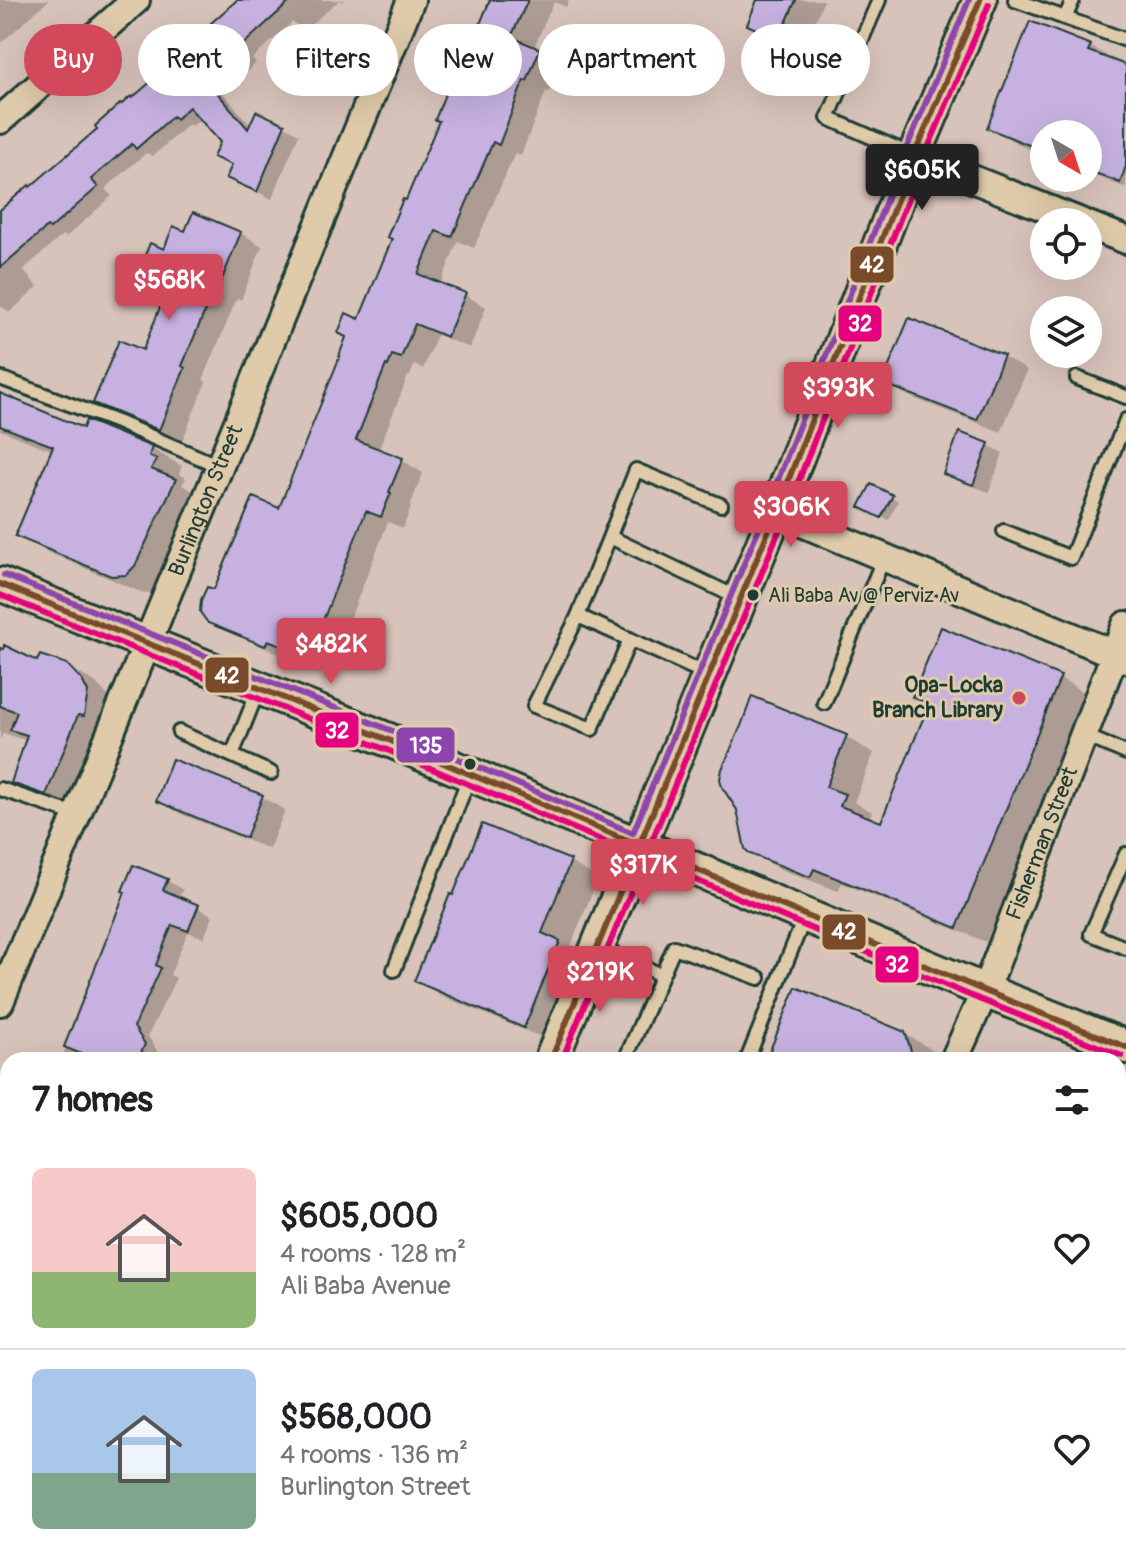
<!DOCTYPE html>
<html lang="en">
<head>
<meta charset="utf-8">
<style>
  body { margin:0; font-family:Pangolin,sans-serif; background:#f2f2f2; color:#202124; height:100vh; display:flex; flex-direction:column; font-size:30px; white-space:nowrap }
  * { box-sizing:border-box; margin:0 }
  p { font-size:26px; color:#757577 }
  .icon { flex:none; width:44px; height:44px; fill:none; stroke:currentColor; stroke-width:2; stroke-linecap:round; stroke-linejoin:round }
  .map { position:relative; flex:1; overflow:hidden }
  .drawer { position:absolute; left:0px; top:1052px; width:1126px; height:514px; display:flex; flex-direction:column; background:#fff; border-radius:24px 24px 0 0; box-shadow:0 8px 32px #0002 }
  .drawer>* { flex:none }
  .guide { position:absolute; left:24px; top:24px; width:1078px; height:72px; display:flex; gap:16px }
  .needle { width:52px; rotate:141deg }
  .fabs { position:absolute; left:1030px; top:120px; display:grid; gap:16px }
  .fabs a { display:grid; place-items:center; width:72px; height:72px; border-radius:50%; background:#fff; box-shadow:0 8px 32px #0002; font-size:40px }
  .price { position:absolute; translate:-50% -68px; padding:0 18px; border-radius:8px; background:#d1495b; color:#fff; font-size:26px; line-height:52px; filter:drop-shadow(0 2px 4px #0008) }
  .price::after { content:''; position:absolute; left:50%; top:48px; width:24px; height:18px; margin-left:-12px; background:inherit; clip-path:polygon(0 0,100% 0,50% 100%) }
  .price.current { background:#222; color:#fff }
  ul { padding:0; list-style:none }
  li { display:flex; align-items:center; gap:24px; height:200px; padding:0 32px }
  li+li { border-top:2px solid #e0e0e0 }
  li span { display:grid; place-items:center; flex:none; width:224px; height:160px; border-radius:12px; color:#555 }
  li>.icon { margin-inline-start:auto }
  span .icon { width:96px; height:96px; fill:#fffc; stroke-width:1 }
  li b { font-size:34px }
  h2 { display:flex; justify-content:space-between; align-items:center; height:96px; padding:0 32px; font-size:34px }
  .tag { padding:0 28px; border-radius:36px; background:#fff; box-shadow:0 8px 32px #0002; font-size:28px; line-height:72px }
  .tag.current { background:#d1495b; color:#fff }
  .map>svg:first-child { display:block }
</style>
</head>
<body>
<div class="map">
<svg width="1126" height="1565" viewBox="0 0 1126 1565">
  <rect width="100%" height="100%" fill="#d8c3ba"/>
  <filter id="ink" filterUnits="userSpaceOnUse"><feTurbulence type="fractalNoise" baseFrequency=".0125" numOctaves="2"/><feDisplacementMap in="SourceGraphic" scale="16" xChannelSelector="R" yChannelSelector="G"/><feConvolveMatrix kernelMatrix="1 2 1 2 8 2 1 2 1" color-interpolation-filters="sRGB"/></filter>
  <g filter="url(#ink)">
    <g fill="#0003">
      <path d="M0,0H49L0,44Z"/>
      <path d="M246,0H345L342,2L339,0L305,30L292,22L252,59L256,63L223,93L252,127L284,126L299,134L272,199L228,177L233,166L222,141L201,118L192,126L189,124L153,156L146,153L105,189L112,196L66,237L63,235L23,270L38,287L10,312L0,306V214L133,100Z"/>
      <path d="M486,0H569L566,7L554,2L533,49L561,64L549,92L546,91L521,155L515,153L474,248L458,241L440,285L465,295L486,307L470,348L437,335L423,369L414,365L410,376H408L378,451L402,460L423,473L410,506L411,507L403,528L388,522L331,667L290,651L287,657L232,634L209,621L215,591L280,511L491,4Z"/>
      <path d="M759,0H824L803,50L772,37L749,24Z"/>
      <path d="M1090,46L1126,67V188L1088,173V134H1044V155L1020,145L989,127Z"/>
      <path d="M194,214L241,233L262,246L241,300L237,298L203,380L206,382L182,441L117,415L96,403L144,353L173,280L144,264L165,251L186,234Z"/>
      <path d="M910,321L1004,357L1027,370L1001,432L908,396L885,382Z"/>
      <path d="M0,396L84,431L87,423L152,449L182,466L179,474L186,478L182,485L205,498L157,592L143,593L47,552L17,535L53,451L0,430Z"/>
      <path d="M988,445L1003,453L989,492L961,482L946,473Z"/>
      <path d="M892,497L898,501L889,520L862,506Z"/>
      <path d="M0,650L38,664L66,666L95,682L110,698L115,709L74,809L41,798L14,782L28,741L3,733L0,740Z"/>
      <path d="M1060,678L1087,694L986,942L842,883L838,891L780,869L751,853L753,699L846,737L874,753L854,802L872,812L869,820L882,825L931,705L915,696Z"/>
      <path d="M262,797L285,810L269,849L181,814L158,800Z"/>
      <path d="M570,862L598,878L570,948L588,959L553,1042L444,997L416,980Z"/>
      <path d="M134,867L168,881L183,890L179,897L213,916L204,938L188,932L170,975L176,978L148,1036L159,1054L157,1060H61L127,891Z"/>
      <path d="M905,1034L936,1052L938,1060H774Z"/>
      <path d="M1118,1134L1126,1139L1118,1162Z"/>
      <path d="M1126,1206V1250L1118,1246V1226Z"/>
      <path d="M0,1219L8,1223V1270L0,1266Z"/>
      <path d="M173,1558H336L333,1565H171Z"/>
      <path d="M824,1558H905L923,1565H821Z"/>
      <path d="M1012,1558H1073L1070,1565H1009Z"/>
    </g>
    <g fill="#c6b1e0" stroke="#1f3d34" stroke-width="2">
      <path d="M237,0H292L238,49L242,54L209,83L248,129L256,111L285,124L257,192L226,178L232,165L213,157L220,142L189,107L176,119L173,116L136,149L132,144L91,179L98,187L50,229L47,227L0,268V210L29,185L30,187L97,129L95,126L121,103L122,104L131,96L132,98L196,43L192,40Z"/>
      <path d="M490,0H528L511,37L540,49L527,81L524,80L499,145L493,142L452,237L436,231L418,274L466,293L447,337L415,324L401,358L392,355L388,366L386,365L356,440L403,458L389,492L391,493L381,517L366,511L309,656L268,640L265,646L208,623L200,612L201,600L207,587L214,589L253,497L279,508L340,356H339L346,337L338,333L346,313L359,319L392,239L387,237L403,199L406,200L439,121L435,120L450,81L455,83Z"/>
      <path d="M757,0H796L779,39L747,25Z"/>
      <path d="M1030,21L1091,45L1088,51L1126,65V166L1120,183L1088,170V134H1044V151L987,128Z"/>
      <path d="M193,212L241,232L218,289L215,287L182,366L185,368L159,430L93,403L119,340L143,350L172,277L141,265L150,243L164,249L173,226L185,231Z"/>
      <path d="M909,318L1004,355L977,420L882,383Z"/>
      <path d="M0,393L83,428L86,420L152,447L149,456L157,459L151,469L176,479L135,566L126,575L111,576L15,536L53,446L0,426Z"/>
      <path d="M959,432L989,443L973,485L943,474Z"/>
      <path d="M871,484L893,495L881,518L859,507Z"/>
      <path d="M941,627L1061,676L957,928L814,869L810,877L750,854L745,849L737,810L722,787L720,779L722,769L741,726L752,696L847,735L826,787L845,794L840,806L881,822L929,704L912,697Z"/>
      <path d="M4,645L37,661L40,655L67,664L82,680L88,692L84,716L78,715L46,795L11,783L27,735L10,730L17,712L0,706V648L4,649Z"/>
      <path d="M172,759L263,795L246,838L156,801Z"/>
      <path d="M482,824L571,860L542,933L560,941L524,1028L414,981L450,894L453,895Z"/>
      <path d="M133,865L168,879L163,890L199,905L188,931L172,925L156,965L161,968L134,1027L145,1044L138,1060L120,1053L118,1060H96L64,1047L125,892L122,891Z"/>
      <path d="M796,987L905,1032L914,1060H766Z"/>
    </g>
    <g fill="none" stroke-linecap="round" stroke-linejoin="round">
      <g stroke="#1f3d34" stroke-width="18">
        <g id="service">
          <path d="M879,0L828,118L912,155"/>
          <path d="M1015,0L1126,40"/>
          <path d="M1065,18L1073,0"/>
          <path d="M0,378L117,422L219,466"/>
          <path d="M1077,378L1126,397"/>
          <path d="M1004,531L1071,558L1126,420"/>
          <path d="M610,537L740,599"/>
          <path d="M578,616L709,675"/>
          <path d="M630,639L592,729L534,706L578,616L636,470L721,505"/>
          <path d="M824,703L884,557"/>
          <path d="M179,732L271,773"/>
          <path d="M1083,735L1126,753"/>
          <path d="M232,755L259,688"/>
          <path d="M0,789L77,815"/>
          <path d="M1126,854L1091,934L1126,948"/>
          <path d="M599,947L661,975"/>
          <path d="M394,970L470,775"/>
          <path d="M625,1060L674,947L759,978"/>
          <path d="M747,1060L805,916"/>
          <path d="M1118,1313L1126,1316"/>
        </g>
      </g>
      <g stroke="#1f3d34" stroke-width="32">
        <g id="minor">
          <path d="M0,120L136,0"/>
          <path d="M914,156L1081,222"/>
          <path d="M1088,225L1126,240"/>
          <path d="M776,512L1126,659"/>
          <path id="s1" d="M0,1002L411,0"/>
          <path id="s2" d="M954,1060L985,991L1126,625"/>
          <path d="M1118,1423L1126,1427"/>
          <path d="M571,1558L589,1565"/>
          <path d="M744,1565L747,1558"/>
          <path d="M1125,1565L1126,1563"/>
        </g>
      </g>
      <g stroke="#1f3d34" stroke-width="38">
        <g id="tertiary">
          <path d="M0,584L396,743L985,991L1126,1047"/>
          <path d="M551,1060L776,512L914,156L980,0"/>
          <path d="M343,1565L346,1558"/>
        </g>
      </g>
      <use href="#service" stroke="#dfcbaa" stroke-width="12"/>
      <use href="#minor" stroke="#dfcbaa" stroke-width="26"/>
      <use href="#tertiary" stroke="#dfcbaa" stroke-width="32"/>
      <g stroke="#dfcbaa" stroke-width="12">
        <g id="bus-1">
          <path d="M0,584L396,743L985,991L1126,1047"/>
          <path d="M551,1060L776,512L914,156L980,0"/>
        </g>
      </g>
      <g stroke="#dfcbaa" stroke-width="12">
        <g id="bus-2">
          <path d="M0,595L392,752L981,1000L1122,1056"/>
          <path d="M562,1060L785,516L923,160L989,4"/>
        </g>
      </g>
      <g stroke="#dfcbaa" stroke-width="12">
        <path id="bus-3" d="M4,575L400,734L633,833L767,508L905,152L969,0"/>
      </g>
      <use href="#bus-1" stroke="#7a4b2a" stroke-width="6"/>
      <use href="#bus-2" stroke="#e5007d" stroke-width="6"/>
      <use href="#bus-3" stroke="#8e44ad" stroke-width="6"/>
    </g>
  </g>
  <g fill="#1f3d34" stroke="#dfcbaa" stroke-width="3">
    <circle cx="753" cy="595" r="7"/>
    <circle cx="470" cy="764" r="7"/>
  </g>
  <circle fill="#d1495b" stroke="#dfcbaa" stroke-width="3" cx="1019" cy="698" r="8"/>
  <g text-anchor="middle" dominant-baseline="central" stroke-width="6" stroke-linejoin="round" paint-order="stroke">
    <g font-size="20" fill="#1f3d34" stroke="#dfcbaa" text-anchor="start">
      <text x="768" y="595">Ali Baba Av @ Perviz Av</text>
    </g>
    <g font-size="22" fill="#1f3d34" stroke="#dfcbaa">
      <text stroke="none"><textPath href="#s1" startOffset="542">Burlington Street</textPath></text>
      <text stroke="none"><textPath href="#s2" startOffset="234">Fisherman Street</textPath></text>
    </g>
    <g font-size="22" font-weight="bold" fill="#1f3d34" stroke="#dfcbaa" text-anchor="end">
      <text x="1003" y="685">Opa-Locka<tspan x="1003" dy="25">Branch Library</tspan></text>
    </g>
  </g>
  <g stroke="#dfcbaa" stroke-width="3">
    <rect x="849" y="245" width="46" height="39" rx="8" fill="#7a4b2a"/>
    <rect x="837" y="304" width="46" height="39" rx="8" fill="#e5007d"/>
    <rect x="204" y="656" width="46" height="38" rx="8" fill="#7a4b2a"/>
    <rect x="314" y="711" width="46" height="38" rx="8" fill="#e5007d"/>
    <rect x="395" y="726" width="61" height="38" rx="8" fill="#8e44ad"/>
    <rect x="821" y="913" width="46" height="38" rx="8" fill="#7a4b2a"/>
    <rect x="874" y="945" width="46" height="39" rx="8" fill="#e5007d"/>
  </g>
  <g font-size="22" text-anchor="middle" font-weight="bold" fill="#fff">
    <text x="872" y="272">42</text>
    <text x="860" y="331">32</text>
    <text x="227" y="683">42</text>
    <text x="337" y="738">32</text>
    <text x="426" y="753">135</text>
    <text x="844" y="939">42</text>
    <text x="897" y="972">32</text>
  </g>
</svg>
<div class="fabs">
<a><svg class="needle" viewBox="-14 -14 28 28"><path d="M0-13l5 13h-10z" fill="#e53935"/><path d="M0 13l5-13h-10z" fill="#757577"/></svg></a>
<a><svg class="icon" aria-label="locate" viewBox="0 0 24 24"><circle cx="12" cy="12" r="6"/><path d="M12 2v4M12 18v4M2 12h4M18 12h4"/></svg></a>
<a><svg class="icon" aria-label="layers" viewBox="0 0 24 24"><path d="M12 4l9 5-9 5-9-5zM3 14l9 5 9-5"/></svg></a>
</div>
<b class="price current" style="left:922px;top:212px">$605K</b>
<b class="price" style="left:169px;top:322px">$568K</b>
<b class="price" style="left:838px;top:430px">$393K</b>
<b class="price" style="left:791px;top:549px">$306K</b>
<b class="price" style="left:331px;top:686px">$482K</b>
<b class="price" style="left:643px;top:907px">$317K</b>
<b class="price" style="left:600px;top:1014px">$219K</b>
<div class="guide">
<a class="tag current">Buy</a>
<a class="tag">Rent</a>
<a class="tag">Filters</a>
<a class="tag">New</a>
<a class="tag">Apartment</a>
<a class="tag">House</a>
</div>
<section class="drawer">
<h2>7 homes<svg class="icon" aria-label="filters" viewBox="0 0 24 24"><path d="M4 7h16M4 17h16"/><circle cx="9" cy="7" r="2"/><circle cx="15" cy="17" r="2"/></svg></h2>
<ul>
<li><span style="background:linear-gradient(#f6c9c9 65%,#8fb573 0)"><svg class="icon" aria-label="home" viewBox="0 0 24 24"><path d="M3 11l9-7 9 7M6 9v11h12V9"/></svg></span><div><b>$605,000</b><p>4 rooms · 128 m²</p><p>Ali Baba Avenue</p></div><svg class="icon" aria-label="heart" viewBox="0 0 24 24"><path d="M12 20l-8-8c-3-5 5-10 8-4 3-6 11-1 8 4z"/></svg></li>
<li><span style="background:linear-gradient(#a9c7e8 65%,#7fa58c 0)"><svg class="icon" aria-label="home" viewBox="0 0 24 24"><path d="M3 11l9-7 9 7M6 9v11h12V9"/></svg></span><div><b>$568,000</b><p>4 rooms · 136 m²</p><p>Burlington Street</p></div><svg class="icon" aria-label="heart" viewBox="0 0 24 24"><path d="M12 20l-8-8c-3-5 5-10 8-4 3-6 11-1 8 4z"/></svg></li>
</ul>
</section>
</div>
</body>
</html>
